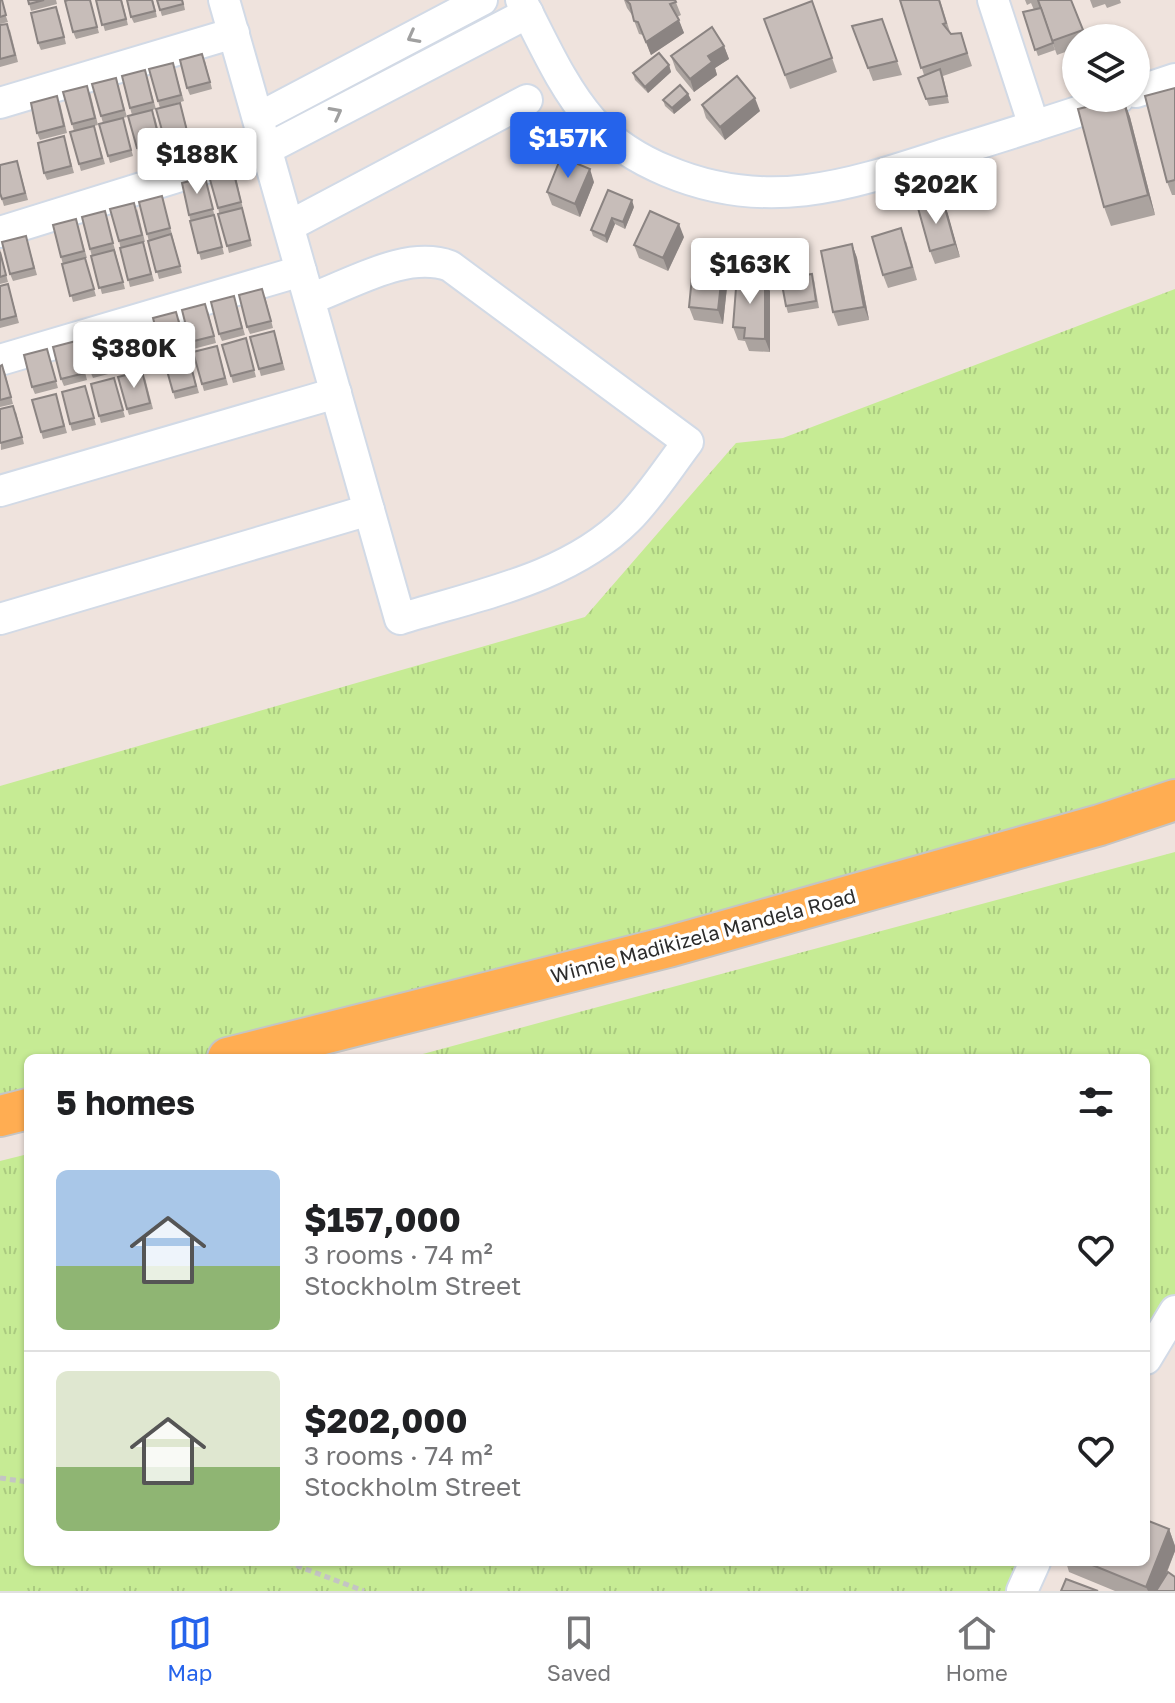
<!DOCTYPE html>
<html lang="en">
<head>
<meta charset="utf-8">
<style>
  body { margin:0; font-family:"Golos Text",sans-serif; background:#f2f2f2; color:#202124; height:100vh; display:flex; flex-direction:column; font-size:30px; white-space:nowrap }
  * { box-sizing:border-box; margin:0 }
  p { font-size:26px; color:#757577 }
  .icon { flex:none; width:44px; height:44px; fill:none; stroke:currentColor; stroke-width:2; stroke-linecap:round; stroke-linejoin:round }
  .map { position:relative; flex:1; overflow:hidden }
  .sheet { position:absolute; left:24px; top:1054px; width:1126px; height:512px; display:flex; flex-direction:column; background:#fff; border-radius:12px; box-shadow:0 2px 6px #0004 }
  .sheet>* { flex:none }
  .controls { position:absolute; left:1062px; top:24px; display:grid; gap:16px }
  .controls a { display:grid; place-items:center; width:88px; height:88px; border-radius:50%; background:#fff; box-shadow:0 2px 6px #0004; font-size:40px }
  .price { position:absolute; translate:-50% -68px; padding:0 18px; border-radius:8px; background:#fff; color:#222; font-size:26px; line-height:52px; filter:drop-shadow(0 2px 4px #0008) }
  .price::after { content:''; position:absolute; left:50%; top:48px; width:24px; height:18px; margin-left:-12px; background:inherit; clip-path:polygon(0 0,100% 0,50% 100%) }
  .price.selected { background:#2563eb; color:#fff }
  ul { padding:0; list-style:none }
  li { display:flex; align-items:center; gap:24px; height:200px; padding:0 32px }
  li+li { border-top:2px solid #e0e0e0 }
  li span { display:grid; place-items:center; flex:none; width:224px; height:160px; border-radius:12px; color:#555 }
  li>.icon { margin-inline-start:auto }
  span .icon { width:96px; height:96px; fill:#fffc; stroke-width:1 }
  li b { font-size:34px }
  h2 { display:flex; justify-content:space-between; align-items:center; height:96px; padding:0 32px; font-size:34px }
  .tab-bar { display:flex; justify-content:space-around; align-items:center; height:112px; border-top:2px solid #e0e0e0; background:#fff; font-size:22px; color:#757577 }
  .tab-bar a { display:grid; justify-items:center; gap:4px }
  .tab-bar .selected { color:#2563eb }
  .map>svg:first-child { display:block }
</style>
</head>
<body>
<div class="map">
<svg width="1175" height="1591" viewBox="0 0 1175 1591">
  <defs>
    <pattern id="grass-tufts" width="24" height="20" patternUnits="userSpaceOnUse" patternTransform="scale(2)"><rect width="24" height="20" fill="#c6eb94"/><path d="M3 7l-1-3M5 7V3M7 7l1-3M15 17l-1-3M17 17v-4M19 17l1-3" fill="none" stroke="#aaca80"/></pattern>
  </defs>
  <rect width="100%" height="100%" fill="#efe3dd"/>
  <g fill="url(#grass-tufts)">
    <path d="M1175,289V800L228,1058H28V1109L0,1116V786L585,617L736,443L783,438Z"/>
    <path d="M1175,852V1311L1146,1359V1058H408Z"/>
    <path d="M28,1154V1562H1035L1022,1591H0V1161Z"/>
  </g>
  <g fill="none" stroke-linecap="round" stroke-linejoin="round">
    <g stroke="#d2dae6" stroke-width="34">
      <g id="minor">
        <path d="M224,0L400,619C477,595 568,579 628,519C650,497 669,467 688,442L450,266C406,250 352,284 310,299"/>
        <path d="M521,0C542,40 562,87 592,121C613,143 640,160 667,171C769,214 852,184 951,152C1007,135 1063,117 1119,98"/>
        <path d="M993,0L1034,126"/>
        <path d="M1136,92L1175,79"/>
        <path d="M0,103L234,33"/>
        <path d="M258,118L482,0"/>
        <path d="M289,226L527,100"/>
        <path d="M0,232L267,149L528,13"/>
        <path d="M0,360L301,271"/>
        <path d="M0,491L336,393"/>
        <path d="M0,619L369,510"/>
        <path d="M1146,1359L1175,1311"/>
        <path d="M1022,1591L1035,1562"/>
      </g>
    </g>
    <g stroke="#c4c4c4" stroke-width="44">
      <g id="major">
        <path d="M228,1058L668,947L1100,825L1175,800"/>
        <path d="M0,1116L28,1109"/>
      </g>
    </g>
    <g stroke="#c4c4c4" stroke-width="5" stroke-dasharray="6 4" stroke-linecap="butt">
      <path d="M0,1478L28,1482"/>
      <path d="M287,1562L364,1591"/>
    </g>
    <use href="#minor" stroke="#fff" stroke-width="30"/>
    <use href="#major" stroke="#ffad52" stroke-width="40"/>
  </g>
  <g fill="#aba39f">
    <path d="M0,0L8,22L0,24Z"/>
    <path d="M28,0H56L57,4L31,11Z"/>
    <path d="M90,0L99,33L76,39L73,32Z"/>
    <path d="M96,0H122L128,25L105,31Z"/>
    <path d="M153,0L157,17L134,23L131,17Z"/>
    <path d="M157,0H183L185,10L162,16Z"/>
    <path d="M624,0H675L681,15L677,17L684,33L651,55L643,35L639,34L632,15L627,8Z"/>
    <path d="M900,0H940L950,32L951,34L961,33L972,66L943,76L949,103L929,106L918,78L924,75Z"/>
    <path d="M1025,0H1071L1086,38H1076V48L1057,55L1049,33L1055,50L1038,56L1023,12L1034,10L1031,3L1027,5Z"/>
    <path d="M1090,0H1120L1121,3L1107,8L1105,4L1093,8Z"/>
    <path d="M812,1L837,72L790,89L764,19Z"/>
    <path d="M59,14L66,44L41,50L38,43Z"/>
    <path d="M882,19L902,75L873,81L852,26Z"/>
    <path d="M0,25L10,30L18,62L0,67Z"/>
    <path d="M724,46L729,59L715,68L717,75L694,92L676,70L671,56Z"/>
    <path d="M205,61L212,89L190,95L187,88Z"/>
    <path d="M173,63L184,101L160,108L158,101Z"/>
    <path d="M669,65L671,72L648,93L635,80L633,73Z"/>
    <path d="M145,70L156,109L132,115L130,108Z"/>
    <path d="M116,78L127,117L103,123L101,116Z"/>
    <path d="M1175,88V195H1172L1167,182Z"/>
    <path d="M90,92L98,125L74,131L72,124Z"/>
    <path d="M688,94L691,100L674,114L665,106L663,100Z"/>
    <path d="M1123,98L1130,117L1155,215L1111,226L1104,207Z"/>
    <path d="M60,103L67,133L40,140L37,133Z"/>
    <path d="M180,103L191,142L167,147L165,141Z"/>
    <path d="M702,105L760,111L725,140L706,118Z"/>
    <path d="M155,117L163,149L139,155L137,148Z"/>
    <path d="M123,118L133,156L110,163L108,156Z"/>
    <path d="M94,126L105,164L81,171L79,164Z"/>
    <path d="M64,136L74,173L47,180L44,173Z"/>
    <path d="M19,167L28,200L4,206L0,193Z"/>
    <path d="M205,177L224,254L201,260L189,215Z"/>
    <path d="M236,177L243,209H242L252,246L229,253L218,208Z"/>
    <path d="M594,182L580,217L552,205L547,192Z"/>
    <path d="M162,196L182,273L159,279L147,234Z"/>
    <path d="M943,201L960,257L935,264L930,251Z"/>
    <path d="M634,207L625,229L615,224L607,243L593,236L591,230Z"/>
    <path d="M137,209L145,242H143L154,281L130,287L119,241Z"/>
    <path d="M105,211L125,289L102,294L90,249Z"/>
    <path d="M78,226L87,258H85L96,296L73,302L61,257Z"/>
    <path d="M684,237L668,271L639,258L634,245Z"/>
    <path d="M906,241L917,280L888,288L883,275Z"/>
    <path d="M28,243L37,275L13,281L10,274Z"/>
    <path d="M852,244L857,258L869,320L838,326L833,312Z"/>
    <path d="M0,249L8,282L0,284Z"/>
    <path d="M722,274L727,287L723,324L694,320L689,307L709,278Z"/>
    <path d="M814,280L819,308L788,313L786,306Z"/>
    <path d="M8,284L19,323L0,328V286Z"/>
    <path d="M770,291V352L749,351L745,341L738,340L733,327Z"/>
    <path d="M234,296L245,335L222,341L219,334Z"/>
    <path d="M265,296L273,328L250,334L247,327Z"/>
    <path d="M208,311L216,343L193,349L190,342Z"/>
    <path d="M179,319L187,351L164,357L161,350Z"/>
    <path d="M274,331L285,370L261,376L259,369Z"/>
    <path d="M136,333L144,365L121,371L118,364Z"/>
    <path d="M246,338L256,377L233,383L231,376Z"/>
    <path d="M108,340L116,372L93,378L90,371Z"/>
    <path d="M79,348L87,380L64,386L61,379Z"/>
    <path d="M47,349L58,388L35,394L32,387Z"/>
    <path d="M219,353L228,385L204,391L202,384Z"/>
    <path d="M188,354L199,393L175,399L173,392Z"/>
    <path d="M0,366L5,372L13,404L0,407Z"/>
    <path d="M114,378L125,417L101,423L99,416Z"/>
    <path d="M145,378L153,409L129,415L127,409Z"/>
    <path d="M85,386L96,425L72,431L70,424Z"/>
    <path d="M56,394L67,433L43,439L41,432Z"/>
    <path d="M0,409L16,412L24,444L1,450Z"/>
    <path d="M1169,1529L1175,1546V1551L1165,1578L1175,1591H1115L1069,1572L1066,1562H1146Z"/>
  </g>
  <g fill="#8b8482">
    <path d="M679,20L684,33L651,55L646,42Z"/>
    <path d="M724,46L729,59L715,68L717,75L694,92L690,79L708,56Z"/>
    <path d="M669,65L671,72L648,93L645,87Z"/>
    <path d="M688,94L691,100L674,114L672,108Z"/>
    <path d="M755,98L760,111L725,140L720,127Z"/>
    <path d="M1123,98L1130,117L1155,215L1148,195Z"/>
    <path d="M590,169L594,182L580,217L575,204Z"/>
    <path d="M632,200L634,207L625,229L623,222Z"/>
    <path d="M943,201L948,214L960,257L955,244Z"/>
    <path d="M612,218L615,224L607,243L605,236Z"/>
    <path d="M679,224L684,237L668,271L663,258Z"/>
    <path d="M852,244L857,258L869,320L864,307Z"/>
    <path d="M722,274L727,287L723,324L718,310Z"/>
    <path d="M765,278L770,291V352L765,339Z"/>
    <path d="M1169,1529L1175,1546V1551L1159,1591H1148L1146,1587Z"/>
  </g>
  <g fill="#c7bdb9" stroke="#8b8482" stroke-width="2">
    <path d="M0,0H2L6,15L0,17Z"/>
    <path d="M28,0H44L29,4Z"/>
    <path d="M68,0H90L97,27L73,32L65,1Z"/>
    <path d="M96,0H121L126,19L102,25Z"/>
    <path d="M127,0H152L155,11L131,17Z"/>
    <path d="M157,0H182L183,4L160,10Z"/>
    <path d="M626,0H675L676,2L670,4L679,20L646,42L638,22L634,21L630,4Z"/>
    <path d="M900,0H939L946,23L943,24L951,34L961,33L967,53L921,68Z"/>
    <path d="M1038,0H1071L1083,30L1052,41Z"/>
    <path d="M812,1L832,58L785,75L764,19Z"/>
    <path d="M56,7L64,37L38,43L31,13Z"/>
    <path d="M1041,8L1053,43L1035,50L1023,12Z"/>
    <path d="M882,19L897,61L868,68L852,26Z"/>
    <path d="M7,24L15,55L0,59V25Z"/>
    <path d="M712,27L724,46L708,56L712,62L690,79L671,56Z"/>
    <path d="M659,53L669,65L645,87L633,73Z"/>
    <path d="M202,54L210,82L187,88L180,60Z"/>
    <path d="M173,63L181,95L158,101L149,69Z"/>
    <path d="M940,69L947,96L926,99L918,78Z"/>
    <path d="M145,70L153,102L130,108L122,76Z"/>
    <path d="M737,76L755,98L720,127L702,105Z"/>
    <path d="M116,78L124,110L101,116L92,84Z"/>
    <path d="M680,85L688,94L672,108L663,100Z"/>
    <path d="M87,86L95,118L72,124L63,92Z"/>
    <path d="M1175,88V180L1167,182L1145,96Z"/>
    <path d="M57,96L64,126L37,133L31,103Z"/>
    <path d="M1123,98L1148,195L1104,207L1078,109Z"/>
    <path d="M180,103L188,135L165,141L156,109Z"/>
    <path d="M152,110L160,142L137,148L128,116Z"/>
    <path d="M123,118L131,150L108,156L99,124Z"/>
    <path d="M94,126L102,158L79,164L70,132Z"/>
    <path d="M64,136L71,166L44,173L38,143Z"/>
    <path d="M561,157L590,169L575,204L547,192Z"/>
    <path d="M17,161L25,193L2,199L0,193V165Z"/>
    <path d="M233,170L241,202L218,208L209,176Z"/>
    <path d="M205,177L213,209L189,215L182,183Z"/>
    <path d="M608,190L632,200L623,222L612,218L605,236L591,230Z"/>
    <path d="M162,196L170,228L147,234L139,202Z"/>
    <path d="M943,201L955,244L930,251L918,208Z"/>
    <path d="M134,203L142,235L119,241L110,209Z"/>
    <path d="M242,208L250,240L227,246L218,214Z"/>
    <path d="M105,211L113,243L90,249L82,217Z"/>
    <path d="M650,211L679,224L663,258L634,245Z"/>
    <path d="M214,215L222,247L198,253L190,221Z"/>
    <path d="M76,219L84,251L61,257L53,225Z"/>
    <path d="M901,228L912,267L883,275L872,237Z"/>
    <path d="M171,234L180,266L156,272L148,241Z"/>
    <path d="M26,236L34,268L10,274L2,242Z"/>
    <path d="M143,242L151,274L128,280L120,248Z"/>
    <path d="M852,244L864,307L833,312L821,251Z"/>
    <path d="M114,250L123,282L99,288L91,256Z"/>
    <path d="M0,252L6,275L0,277Z"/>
    <path d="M85,258L94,289L70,296L62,264Z"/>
    <path d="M710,273L722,274L718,310L689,307L692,277L709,278Z"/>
    <path d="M812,274L816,301L786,306L781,279Z"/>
    <path d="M737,275L765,278V339L744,338L745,328L733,327Z"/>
    <path d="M8,284L16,316L0,320V286Z"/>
    <path d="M262,289L271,321L247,327L239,295Z"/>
    <path d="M234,296L242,328L219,334L211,302Z"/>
    <path d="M205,304L214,336L190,342L182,310Z"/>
    <path d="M176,312L185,344L161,350L153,318Z"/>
    <path d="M133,326L142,358L118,364L110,332Z"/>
    <path d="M274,331L282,363L259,369L250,337Z"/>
    <path d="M106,333L114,365L90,371L82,339Z"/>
    <path d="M246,338L254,370L231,376L222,345Z"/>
    <path d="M76,341L85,373L61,379L53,347Z"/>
    <path d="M217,346L225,378L202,384L193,352Z"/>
    <path d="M47,349L56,381L32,387L24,355Z"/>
    <path d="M188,354L196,386L173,392L164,360Z"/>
    <path d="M2,365L11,397L0,400V366Z"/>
    <path d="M142,371L150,403L127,409L118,377Z"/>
    <path d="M114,378L123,410L99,416L91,384Z"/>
    <path d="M85,386L94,418L70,424L62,392Z"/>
    <path d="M56,394L64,426L41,432L32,400Z"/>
    <path d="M13,406L22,437L0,443V409Z"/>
    <path d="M1146,1520L1169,1529L1146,1587L1085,1562H1146Z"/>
    <path d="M1168,1572L1175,1577V1591H1156Z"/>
    <path d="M1066,1579L1098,1591H1061Z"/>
  </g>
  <defs><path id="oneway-chevron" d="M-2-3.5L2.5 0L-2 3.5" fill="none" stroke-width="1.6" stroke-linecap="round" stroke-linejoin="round" transform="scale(2)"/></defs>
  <g stroke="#a0a0a0">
    <use href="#oneway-chevron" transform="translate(413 37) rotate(152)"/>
    <use href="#oneway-chevron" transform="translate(336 113) rotate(-28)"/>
  </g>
  <g text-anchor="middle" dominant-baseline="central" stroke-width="7" stroke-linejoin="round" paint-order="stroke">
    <g font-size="20" fill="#2c2c2c" stroke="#fff">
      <text transform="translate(703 935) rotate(-15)">Winnie Madikizela Mandela Road</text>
    </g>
  </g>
</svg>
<div class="controls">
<a><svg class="icon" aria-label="layers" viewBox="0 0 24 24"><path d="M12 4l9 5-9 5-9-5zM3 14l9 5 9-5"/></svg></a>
</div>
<b class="price selected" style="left:568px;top:180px">$157K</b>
<b class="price" style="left:197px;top:196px">$188K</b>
<b class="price" style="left:936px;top:226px">$202K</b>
<b class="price" style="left:750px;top:306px">$163K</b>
<b class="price" style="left:134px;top:390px">$380K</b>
<section class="sheet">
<h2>5 homes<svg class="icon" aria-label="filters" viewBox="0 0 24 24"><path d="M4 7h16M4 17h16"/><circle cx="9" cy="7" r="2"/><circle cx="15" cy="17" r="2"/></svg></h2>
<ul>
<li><span style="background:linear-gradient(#a9c7e8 60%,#8fb573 0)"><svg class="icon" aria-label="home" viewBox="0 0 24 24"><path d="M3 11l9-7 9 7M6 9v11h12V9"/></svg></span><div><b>$157,000</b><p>3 rooms · 74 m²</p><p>Stockholm Street</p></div><svg class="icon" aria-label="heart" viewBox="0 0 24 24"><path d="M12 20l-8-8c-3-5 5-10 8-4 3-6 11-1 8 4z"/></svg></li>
<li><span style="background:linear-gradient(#dfe7d0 60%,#8fb573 0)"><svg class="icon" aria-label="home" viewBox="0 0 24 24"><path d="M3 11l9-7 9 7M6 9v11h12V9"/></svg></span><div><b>$202,000</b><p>3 rooms · 74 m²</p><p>Stockholm Street</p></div><svg class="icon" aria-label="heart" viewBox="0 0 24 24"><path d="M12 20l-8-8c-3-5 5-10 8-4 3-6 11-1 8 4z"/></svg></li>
</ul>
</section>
</div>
<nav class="tab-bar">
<a class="selected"><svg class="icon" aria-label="map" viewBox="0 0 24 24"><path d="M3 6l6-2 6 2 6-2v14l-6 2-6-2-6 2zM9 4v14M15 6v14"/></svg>Map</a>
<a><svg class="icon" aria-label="saved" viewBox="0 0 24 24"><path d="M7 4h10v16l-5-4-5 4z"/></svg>Saved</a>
<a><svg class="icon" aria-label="home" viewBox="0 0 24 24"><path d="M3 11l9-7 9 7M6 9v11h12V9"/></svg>Home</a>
</nav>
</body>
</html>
